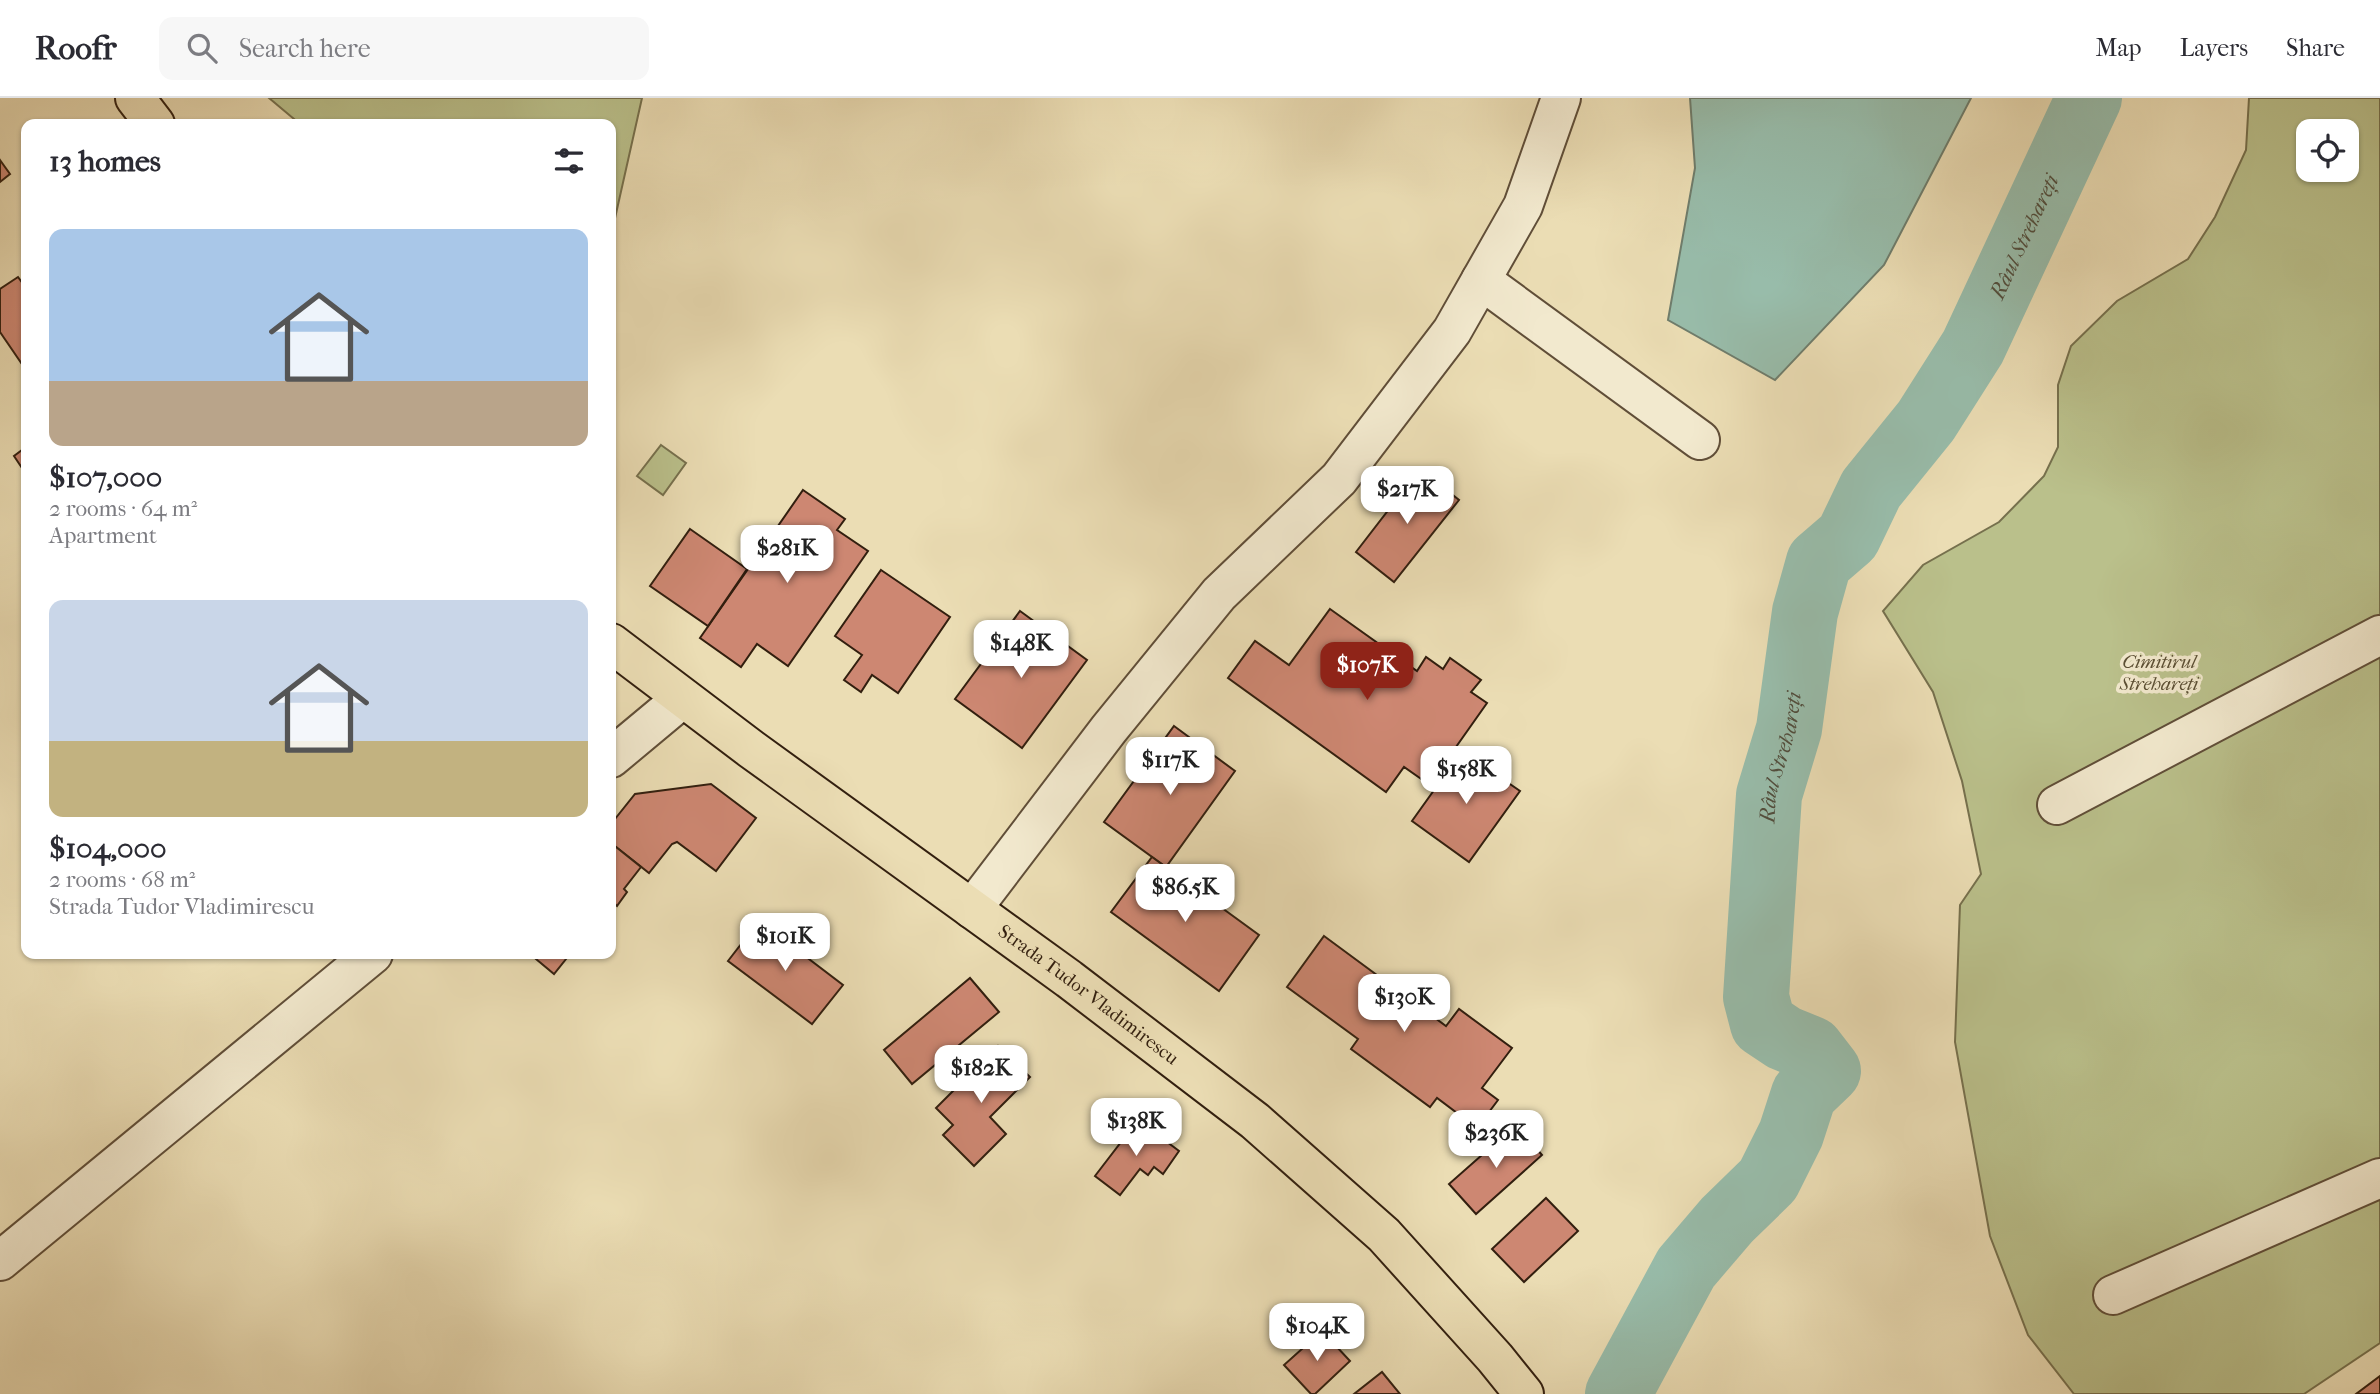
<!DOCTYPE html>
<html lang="en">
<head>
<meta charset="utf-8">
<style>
  body { margin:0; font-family:"IM FELL French Canon",serif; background:#f7f7f7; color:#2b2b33; height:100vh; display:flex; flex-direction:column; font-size:26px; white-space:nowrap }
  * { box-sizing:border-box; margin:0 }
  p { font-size:23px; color:#7c7c81 }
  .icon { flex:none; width:38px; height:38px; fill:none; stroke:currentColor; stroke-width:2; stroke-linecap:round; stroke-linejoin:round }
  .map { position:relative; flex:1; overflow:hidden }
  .sheet { position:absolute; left:21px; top:21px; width:595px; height:840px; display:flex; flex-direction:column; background:#fff; border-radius:14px; box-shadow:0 2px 5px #0004 }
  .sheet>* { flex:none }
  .fabs { position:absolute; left:2296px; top:21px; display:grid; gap:14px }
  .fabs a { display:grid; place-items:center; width:63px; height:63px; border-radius:14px; background:#fff; box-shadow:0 2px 5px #0004; font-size:35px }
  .price { position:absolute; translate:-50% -60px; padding:0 16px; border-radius:14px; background:#fff; color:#222; font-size:23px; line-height:46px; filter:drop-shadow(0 2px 4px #0008) }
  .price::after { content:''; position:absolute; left:50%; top:42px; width:21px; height:16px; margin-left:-10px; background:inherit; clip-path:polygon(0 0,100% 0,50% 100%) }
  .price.on { background:#8f2418; color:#fff }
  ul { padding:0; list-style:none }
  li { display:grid; align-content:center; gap:14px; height:371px; padding:0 28px }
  li span { display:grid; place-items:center; height:217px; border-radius:14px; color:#555 }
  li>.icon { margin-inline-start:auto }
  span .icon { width:126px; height:126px; fill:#fffc; stroke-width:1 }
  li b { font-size:30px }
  h2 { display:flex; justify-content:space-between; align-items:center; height:84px; padding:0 28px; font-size:30px }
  header { display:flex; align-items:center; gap:42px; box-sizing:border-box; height:98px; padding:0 35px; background:#fff; border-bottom:2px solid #e1e1e2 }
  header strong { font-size:33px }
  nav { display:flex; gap:38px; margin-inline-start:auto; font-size:24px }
  .search { width:490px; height:63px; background:#f7f7f7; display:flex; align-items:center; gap:18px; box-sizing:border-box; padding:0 24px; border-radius:14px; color:#7c7c81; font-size:26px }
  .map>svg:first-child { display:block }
</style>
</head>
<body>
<header>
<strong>Roofr</strong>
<div class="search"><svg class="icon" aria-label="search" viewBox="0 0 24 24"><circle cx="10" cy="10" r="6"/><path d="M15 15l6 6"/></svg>Search here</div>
<nav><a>Map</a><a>Layers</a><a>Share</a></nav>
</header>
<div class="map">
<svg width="2380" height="1296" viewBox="0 0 2380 1296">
  <rect width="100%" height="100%" fill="#ebddb4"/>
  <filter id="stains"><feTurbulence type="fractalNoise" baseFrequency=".00286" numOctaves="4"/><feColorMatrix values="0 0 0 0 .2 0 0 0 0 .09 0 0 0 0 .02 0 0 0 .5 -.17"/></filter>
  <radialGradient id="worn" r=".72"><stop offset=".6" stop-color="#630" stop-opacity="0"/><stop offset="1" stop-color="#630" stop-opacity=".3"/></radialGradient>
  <g fill="#bac08b" stroke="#76704d" stroke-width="2" fill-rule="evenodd">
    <path d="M269,0H642L611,138V26H300Z"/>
    <path d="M2249,0H2380V1245L2304,1296H2074L2028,1237L1990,1138L1955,944L1960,807L1981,776L1962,683L1933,594L1883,513L1923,467L1999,424L2044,378L2058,349V287L2071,248L2117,203L2188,161L2215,119L2246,52ZM2308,33H2347V72H2308Z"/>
    <path d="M661,347L686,365L663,397L637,378Z"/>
  </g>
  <path fill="#98bcaa" stroke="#6f7d6c" stroke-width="2" d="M1690,0H1971L1884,167L1775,282L1668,222L1695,70Z"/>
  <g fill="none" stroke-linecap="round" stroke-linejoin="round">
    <path stroke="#98bcaa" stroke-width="66" id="s1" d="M1618,1296L1686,1170L1727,1122L1768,1082L1791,1036L1804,996L1828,973L1811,951L1784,940L1763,926L1756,899L1769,697L1789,631L1805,514L1819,464L1848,439L1871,391L1926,323L1973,249L2089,0"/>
  </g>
  <g fill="#cd8772" stroke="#321f0f" stroke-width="2">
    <path d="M0,62L10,76L0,84Z"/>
    <path d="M18,179L26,190V272L0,234V191Z"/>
    <path d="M26,349V376L14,358Z"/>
    <path d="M1420,371L1459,402L1394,484L1356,454Z"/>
    <path d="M803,392L845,421L837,432L868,453L788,568L757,546L741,569L700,540Z"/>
    <path d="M690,431L747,471L708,528L650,488Z"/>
    <path d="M881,472L950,519L898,595L872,577L861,594L844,582L862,557L835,538Z"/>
    <path d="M1330,511L1417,573L1426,559L1443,571L1450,560L1481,582L1471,594L1487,605L1456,649L1462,653L1434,690L1404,669L1386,694L1228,580L1255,543L1289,567Z"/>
    <path d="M1020,513L1087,562L1022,650L955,601Z"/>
    <path d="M1174,628L1235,673L1166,769L1104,724Z"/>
    <path d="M1462,653L1520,693L1469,764L1412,723Z"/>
    <path d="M711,686L756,720L716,773L677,744L672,746L649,775L611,745V726L635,696Z"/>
    <path d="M611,745L641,769L624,791L627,794L617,808L613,804L611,807Z"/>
    <path d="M1152,759L1259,837L1219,893L1111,814Z"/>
    <path d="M759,823L843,887L812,926L728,863Z"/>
    <path d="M1324,838L1446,928L1459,911L1512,950L1482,990L1498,1002L1477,1030L1437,1000L1430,1009L1351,951L1358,941L1287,889Z"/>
    <path d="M530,856H570L554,876Z"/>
    <path d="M970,880L999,914L912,986L884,952Z"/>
    <path d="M998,948L1030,979L990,1019L1006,1036L974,1068L943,1037L953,1027L936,1010Z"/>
    <path d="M1138,1022L1179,1053L1163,1076L1154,1069L1148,1077L1140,1071L1120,1097L1095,1078Z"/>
    <path d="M1516,1027L1542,1057L1476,1116L1449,1086Z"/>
    <path d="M1546,1100L1578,1133L1524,1184L1492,1151Z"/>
    <path d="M1322,1233L1350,1263L1315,1296H1311L1284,1267Z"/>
    <path d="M1382,1274L1400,1296H1354Z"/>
    <path d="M2380,1278V1296H2356Z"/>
  </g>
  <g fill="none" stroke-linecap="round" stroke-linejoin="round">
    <g stroke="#604e38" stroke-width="42">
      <g id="minor">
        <path d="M1481,182L1700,342"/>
        <path d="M611,660L683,600"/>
        <path d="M2057,707L2380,537"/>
        <path d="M972,811L1109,631L1219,496L1339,381L1452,233L1523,108L1561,0"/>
        <path d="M0,1163L373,856"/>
        <path d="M2113,1197L2380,1080"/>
      </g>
    </g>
    <g stroke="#321f0f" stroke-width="42">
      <g id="major">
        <path d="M135,0L155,26"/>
        <path id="s2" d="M611,545L751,651L1069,881L1255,1023L1384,1137L1495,1260L1524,1296"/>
      </g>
    </g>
    <use href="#minor" stroke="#f2e9ce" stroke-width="38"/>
    <use href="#major" stroke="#ebddb4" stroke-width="38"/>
  </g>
  <g text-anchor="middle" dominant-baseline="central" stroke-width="7" stroke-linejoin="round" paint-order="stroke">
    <g font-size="19" font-style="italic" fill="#5b4f34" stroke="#f2e9ce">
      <text x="2159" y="564">Cimitirul<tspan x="2159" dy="22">Strehareți</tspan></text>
    </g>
    <g font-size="19" fill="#321f0f" stroke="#f2e9ce">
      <text stroke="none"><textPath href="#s2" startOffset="593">Strada Tudor Vladimirescu</textPath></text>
    </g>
    <g font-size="21" font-style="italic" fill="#514e3e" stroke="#f2e9ce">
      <text stroke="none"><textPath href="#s1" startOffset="1330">Râul Strehareți</textPath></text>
      <text stroke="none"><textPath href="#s1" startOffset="742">Râul Strehareți</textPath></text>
    </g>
  </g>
  <rect width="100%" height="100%" filter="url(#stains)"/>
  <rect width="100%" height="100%" fill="url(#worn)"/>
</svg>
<div class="fabs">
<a><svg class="icon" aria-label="locate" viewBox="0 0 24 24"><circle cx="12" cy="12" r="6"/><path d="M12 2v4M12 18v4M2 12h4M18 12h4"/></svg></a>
</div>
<b class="price" style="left:1407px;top:428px">$217K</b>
<b class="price" style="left:787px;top:487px">$281K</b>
<b class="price" style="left:1021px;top:582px">$148K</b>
<b class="price on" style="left:1367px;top:604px">$107K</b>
<b class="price" style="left:1170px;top:699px">$117K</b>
<b class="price" style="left:1466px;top:708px">$158K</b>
<b class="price" style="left:1185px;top:826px">$86.5K</b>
<b class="price" style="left:785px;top:875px">$101K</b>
<b class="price" style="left:1404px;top:936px">$130K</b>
<b class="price" style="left:981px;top:1007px">$182K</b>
<b class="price" style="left:1136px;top:1060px">$138K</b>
<b class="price" style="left:1496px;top:1072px">$236K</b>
<b class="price" style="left:1317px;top:1265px">$104K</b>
<section class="sheet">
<h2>13 homes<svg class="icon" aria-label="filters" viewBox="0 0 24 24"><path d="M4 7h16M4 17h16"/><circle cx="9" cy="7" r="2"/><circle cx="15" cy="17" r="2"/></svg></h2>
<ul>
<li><span style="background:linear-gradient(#a9c7e8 70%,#b9a48a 0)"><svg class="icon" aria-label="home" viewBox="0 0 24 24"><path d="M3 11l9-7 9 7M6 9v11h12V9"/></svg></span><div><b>$107,000</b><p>2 rooms · 64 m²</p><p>Apartment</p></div></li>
<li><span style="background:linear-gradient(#c9d6e8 65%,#c2b280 0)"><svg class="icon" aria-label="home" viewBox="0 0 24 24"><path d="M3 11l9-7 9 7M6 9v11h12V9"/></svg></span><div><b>$104,000</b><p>2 rooms · 68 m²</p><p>Strada Tudor Vladimirescu</p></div></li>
</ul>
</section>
</div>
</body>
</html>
